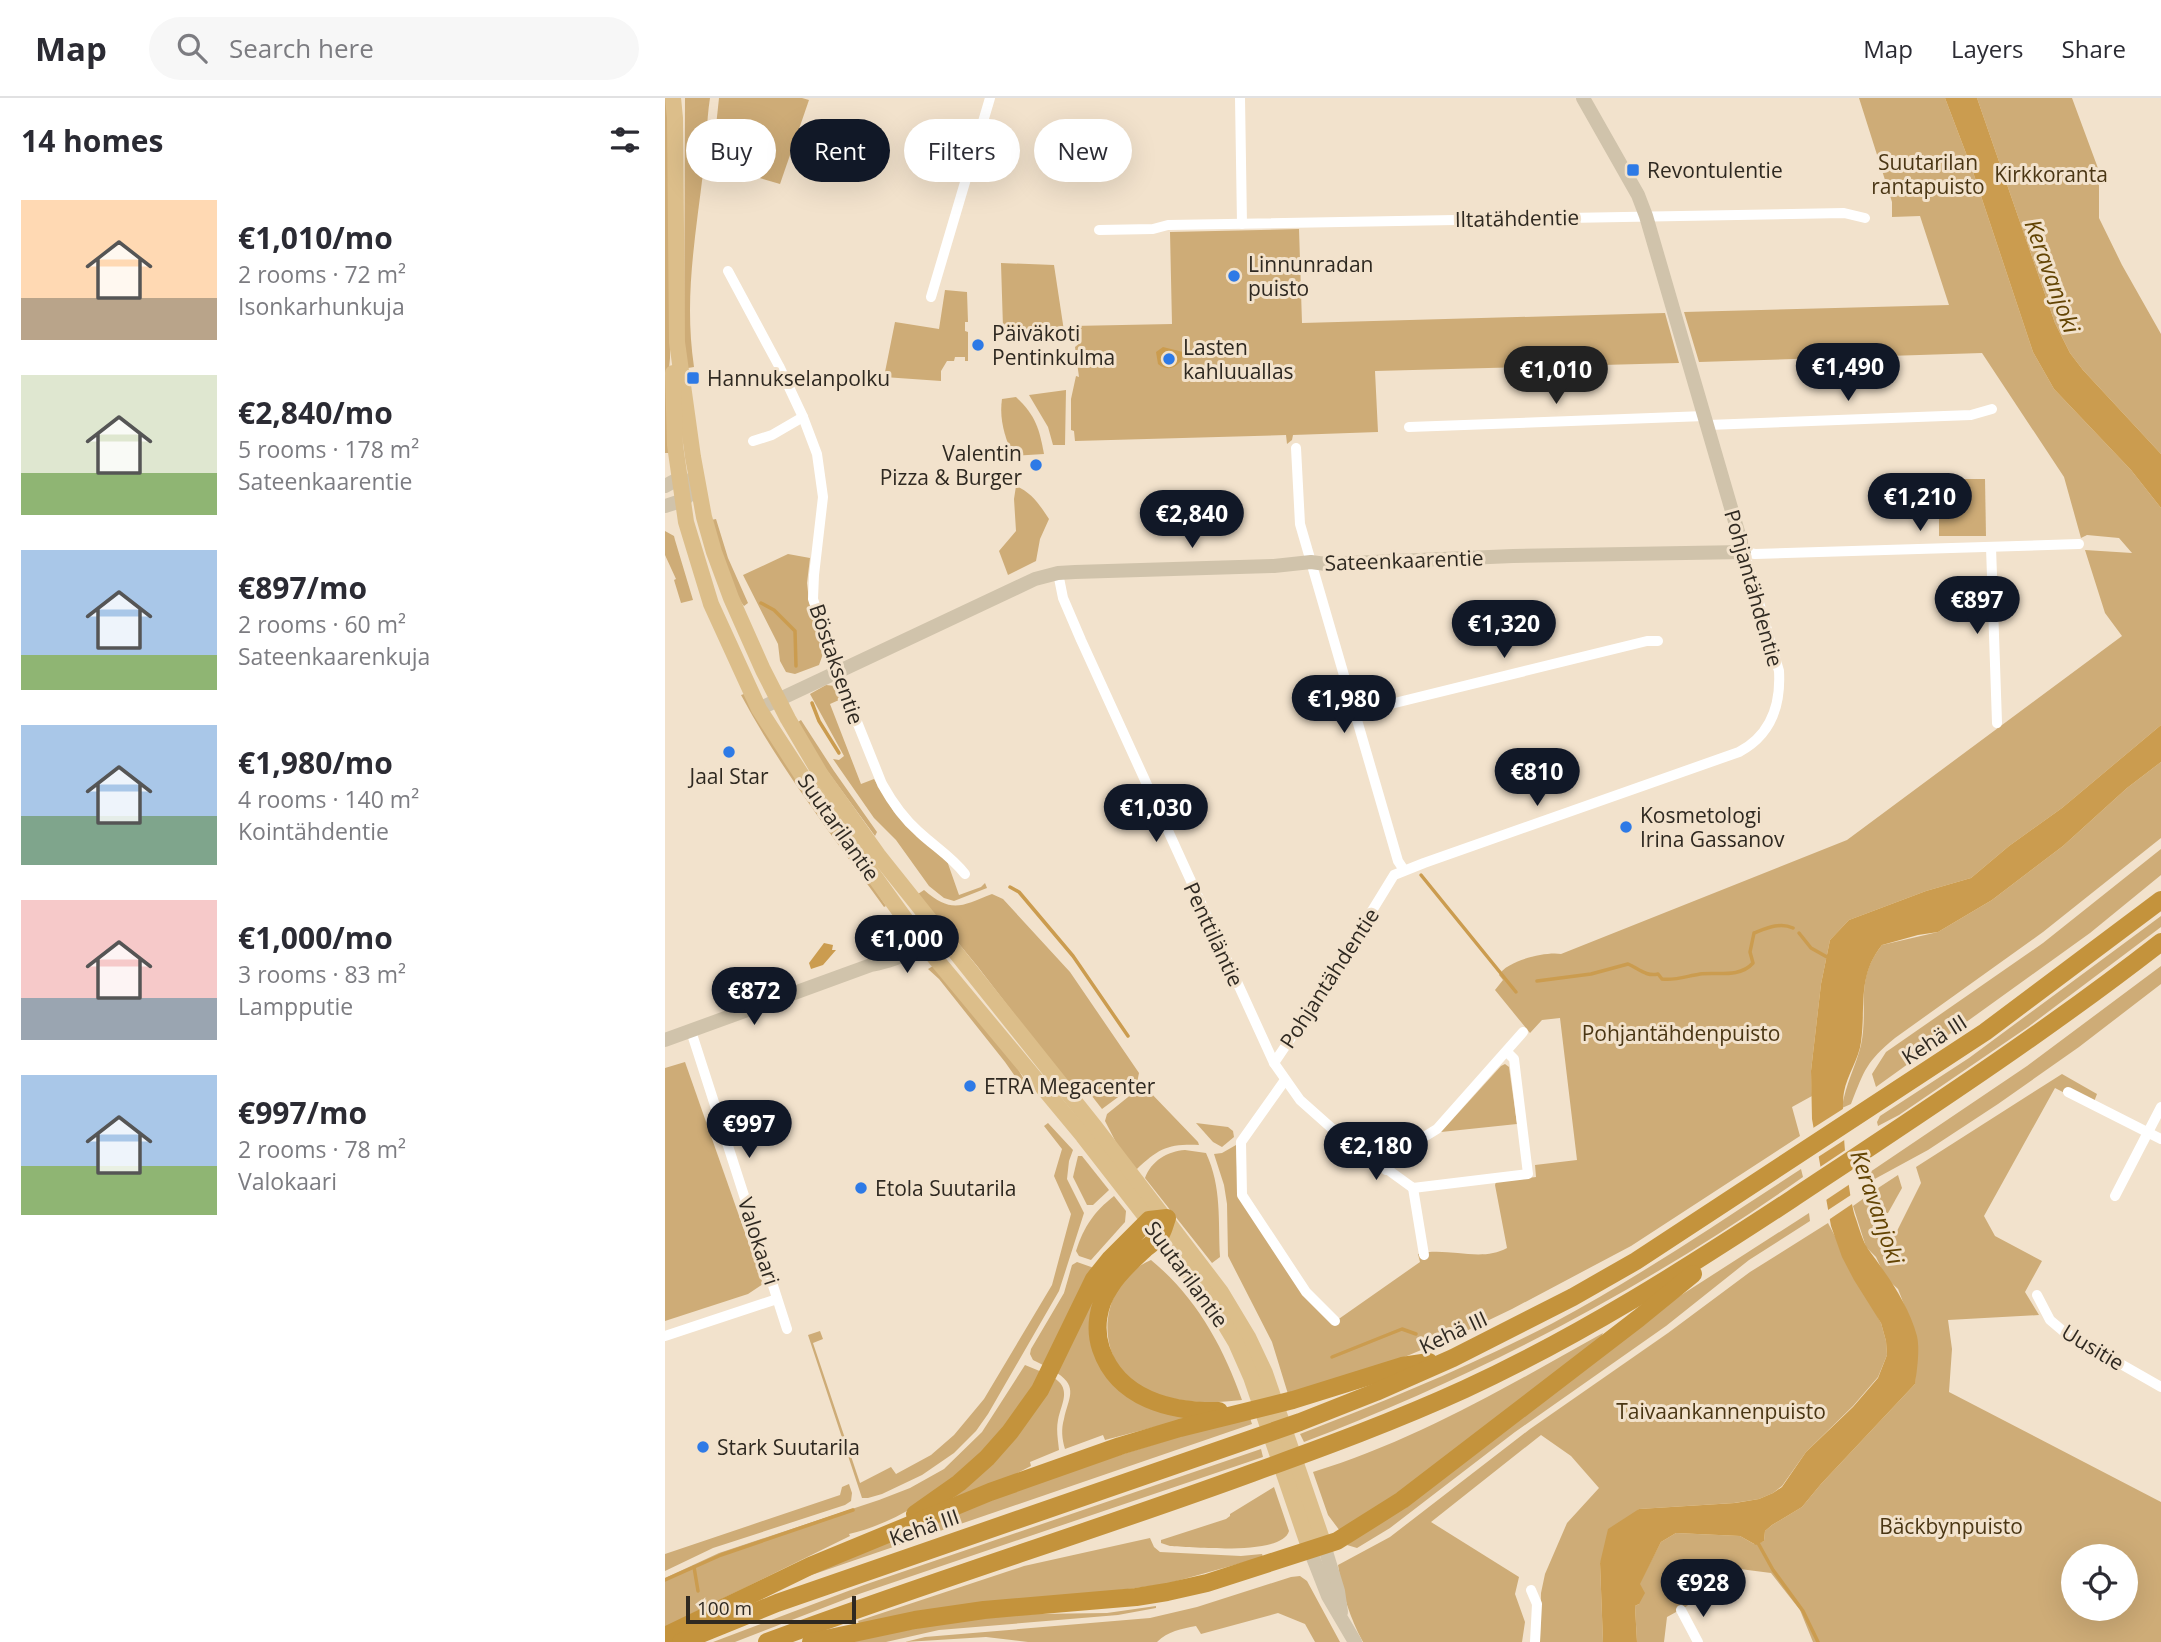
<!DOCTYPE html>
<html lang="en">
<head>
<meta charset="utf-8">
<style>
  body { margin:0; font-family:"Open Sans",sans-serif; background:#f7f7f7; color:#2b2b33; height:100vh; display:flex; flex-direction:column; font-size:26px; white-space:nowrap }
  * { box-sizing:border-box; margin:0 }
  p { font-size:23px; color:#7c7c81 }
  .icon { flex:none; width:38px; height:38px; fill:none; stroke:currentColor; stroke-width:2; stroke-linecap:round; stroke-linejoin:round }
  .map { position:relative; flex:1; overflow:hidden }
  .sheet { display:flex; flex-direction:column; background:#fff; width:665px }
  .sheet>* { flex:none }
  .guide { position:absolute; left:21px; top:21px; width:665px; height:63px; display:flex; gap:14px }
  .fabs { position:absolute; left:1396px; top:1446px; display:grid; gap:14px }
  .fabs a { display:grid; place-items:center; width:77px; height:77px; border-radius:50%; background:#fff; box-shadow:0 7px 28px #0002; font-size:35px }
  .scale { position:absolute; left:21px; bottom:18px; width:170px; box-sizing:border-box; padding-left:7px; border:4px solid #2f2921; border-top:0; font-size:19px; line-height:24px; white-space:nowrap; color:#2f2921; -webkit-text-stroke:5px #f2e2cc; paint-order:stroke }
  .price { position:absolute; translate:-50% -60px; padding:0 16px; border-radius:24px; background:#111827; color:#fff; font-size:23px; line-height:46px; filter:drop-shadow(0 2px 4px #0008) }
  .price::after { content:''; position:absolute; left:50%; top:42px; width:21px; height:16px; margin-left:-10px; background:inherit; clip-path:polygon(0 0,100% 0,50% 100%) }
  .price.current { background:#222; color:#fff }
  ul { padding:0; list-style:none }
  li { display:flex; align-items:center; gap:21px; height:175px; padding:0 21px }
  li span { display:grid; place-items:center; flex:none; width:196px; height:140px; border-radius:0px; color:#555 }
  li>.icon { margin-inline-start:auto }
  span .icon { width:84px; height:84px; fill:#fffc; stroke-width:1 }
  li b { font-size:30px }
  h2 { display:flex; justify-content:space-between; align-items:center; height:84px; padding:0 21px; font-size:30px }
  .tag { padding:0 24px; border-radius:32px; background:#fff; box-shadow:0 7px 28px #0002; font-size:24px; line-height:63px }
  .tag.current { background:#111827; color:#fff }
  header { display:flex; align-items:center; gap:42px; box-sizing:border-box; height:98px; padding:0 35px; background:#fff; border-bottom:2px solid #e1e1e2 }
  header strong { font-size:33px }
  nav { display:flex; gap:38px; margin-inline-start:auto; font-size:24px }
  .search { width:490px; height:63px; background:#f7f7f7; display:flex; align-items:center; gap:18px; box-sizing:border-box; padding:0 24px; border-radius:38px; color:#7c7c81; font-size:26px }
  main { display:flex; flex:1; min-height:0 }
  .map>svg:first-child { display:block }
</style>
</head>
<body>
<header>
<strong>Map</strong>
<div class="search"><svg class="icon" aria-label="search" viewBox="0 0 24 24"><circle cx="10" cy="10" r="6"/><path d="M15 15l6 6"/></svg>Search here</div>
<nav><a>Map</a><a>Layers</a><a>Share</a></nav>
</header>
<main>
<section class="sheet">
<h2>14 homes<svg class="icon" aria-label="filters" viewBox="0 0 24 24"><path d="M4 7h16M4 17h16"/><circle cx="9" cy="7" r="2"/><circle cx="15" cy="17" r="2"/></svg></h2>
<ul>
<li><span style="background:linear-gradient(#ffd9b3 70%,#b9a48a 0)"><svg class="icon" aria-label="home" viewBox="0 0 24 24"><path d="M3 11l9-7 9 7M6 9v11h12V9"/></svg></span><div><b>€1,010/mo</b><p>2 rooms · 72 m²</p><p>Isonkarhunkuja</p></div></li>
<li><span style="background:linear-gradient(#dfe7d0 70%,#8fb573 0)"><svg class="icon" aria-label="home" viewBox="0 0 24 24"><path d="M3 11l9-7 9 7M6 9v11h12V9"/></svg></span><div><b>€2,840/mo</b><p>5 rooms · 178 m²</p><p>Sateenkaarentie</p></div></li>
<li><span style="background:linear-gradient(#a9c7e8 75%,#8fb573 0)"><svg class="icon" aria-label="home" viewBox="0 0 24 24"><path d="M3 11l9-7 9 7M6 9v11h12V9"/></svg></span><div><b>€897/mo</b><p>2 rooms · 60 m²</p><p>Sateenkaarenkuja</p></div></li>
<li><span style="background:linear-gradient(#a9c7e8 65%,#7fa58c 0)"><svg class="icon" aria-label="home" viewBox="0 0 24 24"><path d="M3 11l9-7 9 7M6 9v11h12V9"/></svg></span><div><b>€1,980/mo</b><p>4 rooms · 140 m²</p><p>Kointähdentie</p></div></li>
<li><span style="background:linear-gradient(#f6c9c9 70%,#9aa5b1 0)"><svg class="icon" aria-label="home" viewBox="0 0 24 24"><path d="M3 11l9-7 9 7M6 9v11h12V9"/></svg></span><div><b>€1,000/mo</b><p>3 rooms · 83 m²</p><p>Lampputie</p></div></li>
<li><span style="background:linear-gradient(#a9c7e8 65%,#8fb573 0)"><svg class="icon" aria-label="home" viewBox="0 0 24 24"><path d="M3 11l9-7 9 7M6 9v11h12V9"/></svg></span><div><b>€997/mo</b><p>2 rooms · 78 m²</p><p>Valokaari</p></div></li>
</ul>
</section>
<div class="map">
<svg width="1496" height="1544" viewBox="0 0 1496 1544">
  <rect width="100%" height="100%" fill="#f2e2cc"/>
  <g fill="#ceac77" fill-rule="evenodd">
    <path d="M0,0H3L5,260L1,304L6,355H0Z"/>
    <path d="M20,0H45C41,25 42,50 38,75C30,142 19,201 29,269L23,270L19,256Z"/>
    <path d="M54,0H137L144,2L115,86L47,66Z"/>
    <path d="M1194,0H1280L1307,71L1368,254L1389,291L1466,372L1496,410V627L1397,710L1344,748L1306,780L1261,793L1184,822L1165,842L1156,886L1146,973L1147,998L1127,1009L1135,1038L966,1148L847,1211L797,1235L725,1265L623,1296L607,1244L563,1158L562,1106L559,1087L549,1056L557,1055L571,1047L573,1092L668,1225L755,1164L753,1156C782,1148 815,1165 842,1150L830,1087L831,1084L871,1079L870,1067L912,1062L895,920L877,922L865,935L830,892L838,882L834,877C841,863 881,853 896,856L1182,742L1457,538L1440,515L1420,452L1467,455L1454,440L1422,437L1416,440L1399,379L1317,255L1034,264L1019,214L1284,207L1255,118L1227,119V104Z"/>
    <path d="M1312,0H1407L1434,73V120L1457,167L1496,236V356L1418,272L1405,255L1390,225Z"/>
    <path d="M634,131L637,225L1000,215L1014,265L710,273L713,334L628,337L627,342L622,346L621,337L410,343L409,333L406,332V301L411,278L414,279L410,249L415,245L414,239L409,237L407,228L507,226L505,134Z"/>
    <path d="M336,165L389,167L399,233L338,230Z"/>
    <path d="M280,192L302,194L303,224H300V233L303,234V263H300V259H290L289,263H282L276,273V283L219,279L230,224L274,231Z"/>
    <path d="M401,292L400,347H388L383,329L364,297Z"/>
    <path d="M351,299C371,318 374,330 379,356L348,358C340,339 334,322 337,301Z"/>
    <path d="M1274,381H1320L1321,438H1274Z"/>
    <path d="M351,388C366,394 375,407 384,421L375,441L371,463L343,477L334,453L351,433L349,401Z"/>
    <path d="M51,421L63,460L83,505L79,508C62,487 54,448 46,422Z"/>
    <path d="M0,433L9,438L10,442L28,502L16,505L9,482L11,481L0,457Z"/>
    <path d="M123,456L145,460L142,485L144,503L159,553L154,567L130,576L121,574L115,563L113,546L78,477Z"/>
    <path d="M161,587L170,588L177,597L174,602L165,606L196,686L209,681L229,714L281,760L294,797L316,789L320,785L322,790L289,803L279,800L264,788L231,742L209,720L168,661L174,662L179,658L145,596Z"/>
    <path d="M79,596L221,808L219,809C169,740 116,672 76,597Z"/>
    <path d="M136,622L169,673L212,734L210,738L158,667L133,624Z"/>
    <path d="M1496,664V740L1378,834L1230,940C1201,964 1200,971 1186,1006L1177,1010C1180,987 1191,968 1196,947C1204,909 1189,882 1217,847L1273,834L1327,802L1398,748L1462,690Z"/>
    <path d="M1496,751V777L1425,835L1211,989L1207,976L1221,954L1378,845Z"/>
    <path d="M259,792C287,816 296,808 327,796L338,801L405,874L474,975L472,985L437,1011L423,993L419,996L399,981L313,869L253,796Z"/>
    <path d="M1496,818V829L1363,929L1234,1017L1213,1028L1212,1024L1215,1018L1304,960Z"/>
    <path d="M268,868L347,961L363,988L359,991L340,964L274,881L263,871Z"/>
    <path d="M1496,868V886L1414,949L1333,1006L1263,1052L1206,1083L1205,1074L1362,968Z"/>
    <path d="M20,964L98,1186L83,1196L0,1223V970Z"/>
    <path d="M840,966L844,969L852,1026L776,1034L836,968Z"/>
    <path d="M1397,976L1432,996L1427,1009L1390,990L1319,1118L1330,1138L1377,1163L1360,1194L1374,1217L1283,1222L1287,1251L1284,1294L1496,1404V1544H1148L1135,1512L1106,1475L1075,1471L1048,1481L1022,1508L1002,1519L999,1544H972L970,1508L974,1506V1486L996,1444L1011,1435L1075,1438L1089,1446L1099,1443L1100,1433L1107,1427L1137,1409L1156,1386L1250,1286L1252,1240L1233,1191L1221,1180L1211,1159L1201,1149L1188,1108L1202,1098C1207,1115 1213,1125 1226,1137L1232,1133L1256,1085L1251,1069ZM1409,1458H1461V1510H1409Z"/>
    <path d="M473,991H482L533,1044L534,1047C503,1046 494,1050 471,1072L456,1054L440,1023L442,1016Z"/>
    <path d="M383,1025L408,1052L404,1063L402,1081L419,1115L394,1193L323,1316L311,1333L289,1355L257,1377L217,1396L203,1400H197L143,1237L155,1233L158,1241L148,1245L195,1385L226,1369L231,1376L266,1357L289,1337L319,1301L387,1187L406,1116L389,1078L397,1051L379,1028Z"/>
    <path d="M531,1025L563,1029L568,1033L569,1039L557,1049L548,1044Z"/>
    <path d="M520,1052L541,1055C557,1089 553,1123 555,1159L547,1165L480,1080C486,1063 503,1053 520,1052Z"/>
    <path d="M413,1058H417L444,1092L428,1107H422L408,1079Z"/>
    <path d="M1136,1071L1138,1079C980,1190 818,1276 639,1344L635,1336C721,1303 806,1268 888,1225C974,1179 1054,1124 1136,1071Z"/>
    <path d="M1233,1077L1237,1090L1223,1115L1215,1116L1209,1105L1207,1094Z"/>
    <path d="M449,1098L461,1113L460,1124L426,1162L414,1158L411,1153C419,1128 429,1114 449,1098Z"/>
    <path d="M1144,1115L1145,1123L1084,1162L1001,1228L850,1334L725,1430L692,1450L682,1447L996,1210Z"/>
    <path d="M1163,1125L1216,1225L1221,1243L1222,1257L1213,1279L1188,1308L1141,1354L1117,1388L1108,1395L1094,1401L1069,1405L974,1411L935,1465L938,1544H875L876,1495L880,1476L902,1425L934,1390L906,1358L876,1337L766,1424L854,1479L850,1496L860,1524L857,1544H698C685,1520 677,1495 673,1467L725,1439L865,1331L1003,1235L1085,1174Z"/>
    <path d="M486,1162C531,1199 558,1248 577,1302C543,1306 502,1306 472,1286C426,1256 436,1183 486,1162Z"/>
    <path d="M412,1164L429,1170L380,1268L368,1262L365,1256L366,1251L399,1195L407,1167Z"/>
    <path d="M442,1177L434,1265L531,1318L440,1342L438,1337L400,1351C397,1341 396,1331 399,1321C403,1301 414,1289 392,1275L426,1201Z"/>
    <path d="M938,1235L935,1241L724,1403L675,1433L663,1417L648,1374C750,1343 845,1287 938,1235Z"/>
    <path d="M360,1267L377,1274C338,1344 265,1417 184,1436L185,1438L0,1529V1480L54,1455L214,1402L245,1390L279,1371L317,1334Z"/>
    <path d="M389,1280C407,1291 396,1306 393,1322C391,1332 393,1342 394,1352L365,1364L366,1368L333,1385L291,1401L288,1396Z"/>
    <path d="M584,1317L587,1326L129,1483L345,1391Z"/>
    <path d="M596,1351L598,1359L194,1496L70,1544H48L199,1487Z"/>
    <path d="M184,1386L187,1395L186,1403L180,1407L48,1450L0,1473V1456L175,1397L177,1389Z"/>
    <path d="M609,1389L624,1433C617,1458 528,1449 505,1448L496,1445V1442L561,1421L565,1418V1416Z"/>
    <path d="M485,1440L489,1449L495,1454L576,1458L597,1456L598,1459L501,1486L194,1526L193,1523L359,1468Z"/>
    <path d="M635,1478L642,1483L675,1544H650L640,1526L613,1515L536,1536L531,1528C516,1531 503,1533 492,1544H363L321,1539L240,1544L260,1539L485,1520L532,1509L626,1479Z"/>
    <path d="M491,1508V1510L453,1517L274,1532L221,1544H177L298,1522L369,1516L442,1515Z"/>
  </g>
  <g fill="#cb9c4f">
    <path d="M1280,0H1312L1390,225L1405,255L1418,272L1496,356V410L1466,372L1389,291L1368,254L1307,71Z"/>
    <path d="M498,249L518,254L516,263C509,271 502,273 493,266L491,254Z"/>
    <path d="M1496,627V664L1462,690L1398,748L1327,802L1273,834L1253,837L1217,847C1192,878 1201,908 1196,944C1194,961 1182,977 1179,994C1175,1015 1183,1101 1191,1121C1194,1130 1198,1144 1203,1151C1222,1177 1243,1205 1252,1238C1255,1252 1252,1272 1250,1286L1156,1386L1137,1409L1107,1427L1100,1433L1099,1443L1091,1447L1075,1438L1011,1435L996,1444L975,1486L980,1495L974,1506L970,1508L972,1544H938L935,1465L943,1431L974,1411L1070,1405L1094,1401L1108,1395L1117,1389L1141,1354L1188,1309L1213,1280L1222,1257L1221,1243L1216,1225L1189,1182L1177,1159L1166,1128L1147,1021L1146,973L1156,886L1165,842L1184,822L1261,793L1306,780L1344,748L1397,710Z"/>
    <path d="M159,845L168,847L167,852H171L158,867L146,871L144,865Z"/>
  </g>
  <g fill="#f2e2cc">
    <path d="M1181,1009L1184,1039L1150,1061L1145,1032Z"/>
    <path d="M1185,1049L1188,1084L1158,1104L1152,1071Z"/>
    <path d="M1189,1095L1190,1104L1162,1123L1160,1114Z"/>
  </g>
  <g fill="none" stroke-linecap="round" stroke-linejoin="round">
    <g stroke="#cb9c4f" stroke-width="3.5">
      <path d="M96,505L109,512L130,533L131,568"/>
      <path d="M147,605L154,623L174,655"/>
      <path d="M756,777L851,894"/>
      <path d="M345,789L354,794L408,858L463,938"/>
      <path d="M1134,835L1146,850L1162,859"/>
      <path d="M872,883L926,876L963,866C973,870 981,879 993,876L997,881C1010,883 1022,878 1035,876C1052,874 1075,880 1088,865L1085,854L1089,835C1102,830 1115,824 1128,830"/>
      <path d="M667,1259L737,1231L751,1236"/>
      <path d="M1093,1445L1108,1472L1138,1513L1153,1544"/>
      <path d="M29,1469L33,1493"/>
      <path d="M0,1482L56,1457L188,1412"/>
    </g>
    <g stroke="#fff" stroke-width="10">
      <path d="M575,0L577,126"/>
      <path d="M434,132L488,131L503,127L1179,115L1200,120"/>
      <path d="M63,173L114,268L138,319L152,356L158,399L149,477L148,501L172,574L217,686C227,704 239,721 254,734C270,749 287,759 300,776"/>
      <path d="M266,199L325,0"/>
      <path d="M1043,327L1306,317L1327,311"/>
      <path d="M744,329L1040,318"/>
      <path d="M88,343L107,337L138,319"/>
      <path d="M631,350L635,426L733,763L739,772"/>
      <path d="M1326,449L1332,625"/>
      <path d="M1079,454L1090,456L1414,446"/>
      <path d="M393,475L398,500L416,542L609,965L635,1002L671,1034L748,1090L863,1076L849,961L842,954"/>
      <path d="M689,615L982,543H993"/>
      <path d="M26,933L122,1231"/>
      <path d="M609,965L659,891L729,777L759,765L1074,654C1106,637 1116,608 1114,573L1078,450"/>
      <path d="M620,982L576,1044L577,1097L641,1194L670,1223"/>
      <path d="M1403,994L1496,1041"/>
      <path d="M721,1072L741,1050L772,1031L858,934"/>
      <path d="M748,1090L759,1157"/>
      <path d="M1450,1098L1496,1009"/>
      <path d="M1372,1197L1385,1222L1398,1233L1496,1289"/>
      <path d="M0,1238L112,1201"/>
      <path d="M866,1492L872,1506L870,1544"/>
      <path d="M1016,1512L1033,1544"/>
    </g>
    <g stroke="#d0c3ab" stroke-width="14">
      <path d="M918,0L973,97L981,118L1076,444"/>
      <path d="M0,388L15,380L33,388L19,402L0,408"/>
      <path d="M94,611L370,481L393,475L410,474L609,468L646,464L661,466L848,458L1079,454"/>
      <path d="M210,865L246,829L255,826"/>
      <path d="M0,942L206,867C240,860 251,854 266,823"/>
      <path d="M659,1447L673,1493L676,1514"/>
      <path d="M645,1452L663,1498L690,1544"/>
    </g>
    <g stroke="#dcbe8a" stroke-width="16">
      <path d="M8,0L10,20L12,244L28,359L39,419L49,454L66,500L98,572L123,621L156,677L213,757L430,1029L556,1194L583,1239L600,1275L659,1447"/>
      <path d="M8,275L10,347L21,424L46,506L94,611L140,682L256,843L418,1038L544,1200L571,1245L586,1279L645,1452"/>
    </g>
    <g stroke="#c4933c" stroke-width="18">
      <path d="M250,1416L294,1385L322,1360L345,1334L375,1292L429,1181L445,1161L484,1122L502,1120C500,1125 499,1131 496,1136C493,1141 486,1146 481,1150C468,1162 454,1174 445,1189C433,1207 429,1230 436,1251C453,1301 506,1314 554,1313"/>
      <path d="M0,1538L145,1468L325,1394L455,1348L515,1330L628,1302L737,1268L764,1264"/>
      <path d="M16,1544L112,1505L635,1324L711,1294L788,1260L908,1199L971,1163L1320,934L1496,802"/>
      <path d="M102,1544C263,1484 426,1434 587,1375C659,1349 730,1323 800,1291C915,1238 1022,1170 1127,1101C1252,1018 1378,936 1496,844"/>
      <path d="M146,1544L250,1522L319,1512L471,1499L502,1494L542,1485L672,1443L737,1402L974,1220L1028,1176"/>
    </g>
  </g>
  <g fill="#2e7ae6" stroke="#f2e2cc" stroke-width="2.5">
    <rect x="961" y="65" width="14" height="14" rx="3.5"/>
    <circle cx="569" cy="178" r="7"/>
    <circle cx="313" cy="247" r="7"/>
    <circle cx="504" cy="261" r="7"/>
    <rect x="21" y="273" width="14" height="14" rx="3.5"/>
    <circle cx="371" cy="367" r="7"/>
    <circle cx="64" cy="654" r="7"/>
    <circle cx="961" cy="729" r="7"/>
    <circle cx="305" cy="988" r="7"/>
    <circle cx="196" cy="1090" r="7"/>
    <circle cx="38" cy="1349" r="7"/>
  </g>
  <g text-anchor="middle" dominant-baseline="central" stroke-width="6" stroke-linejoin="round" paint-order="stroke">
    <g font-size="21" fill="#4a3614" stroke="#f2e2cc">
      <text x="1263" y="64">Suutarilan<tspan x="1263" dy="24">rantapuisto</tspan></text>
      <text x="1386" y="76">Kirkkoranta</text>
      <text x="1016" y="935">Pohjantähdenpuisto</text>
      <text x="1056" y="1313">Taivaankannenpuisto</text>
      <text x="1286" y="1428">Bäckbynpuisto</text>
    </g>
    <g font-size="21" fill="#2f2921" stroke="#f2e2cc" text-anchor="start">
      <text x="982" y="72">Revontulentie</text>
      <text x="583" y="166">Linnunradan<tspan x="583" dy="24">puisto</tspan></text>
      <text x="327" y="235">Päiväkoti<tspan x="327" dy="24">Pentinkulma</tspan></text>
      <text x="518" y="249">Lasten<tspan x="518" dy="24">kahluuallas</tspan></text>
      <text x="42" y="280">Hannukselanpolku</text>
      <text x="357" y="355" text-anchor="end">Valentin<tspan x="357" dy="24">Pizza &amp; Burger</tspan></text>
      <text x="64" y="678" text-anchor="middle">Jaal Star</text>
      <text x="975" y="717">Kosmetologi<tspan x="975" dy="24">Irina Gassanov</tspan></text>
      <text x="319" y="988">ETRA Megacenter</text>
      <text x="210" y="1090">Etola Suutarila</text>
      <text x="52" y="1349">Stark Suutarila</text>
    </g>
    <g font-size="21" fill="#2f2921" stroke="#f2e2cc">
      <text transform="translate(852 120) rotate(-1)">Iltatähdentie</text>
      <text transform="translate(739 462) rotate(-2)">Sateenkaarentie</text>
      <text transform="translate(1089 490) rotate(74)">Pohjantähdentie</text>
      <text transform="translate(172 566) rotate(71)">Böstaksentie</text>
      <text transform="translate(174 729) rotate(55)">Suutarilantie</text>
      <text transform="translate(549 836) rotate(65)">Penttiläntie</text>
      <text transform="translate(664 880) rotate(-57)">Pohjantähdentie</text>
      <text transform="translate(1269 941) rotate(-33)">Kehä III</text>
      <text transform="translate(94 1143) rotate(72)">Valokaari</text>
      <text transform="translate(522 1176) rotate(54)">Suutarilantie</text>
      <text transform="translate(788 1234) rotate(-25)">Kehä III</text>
      <text transform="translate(1428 1249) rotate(31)">Uusitie</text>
      <text transform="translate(259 1429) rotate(-19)">Kehä III</text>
    </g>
    <g font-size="23" font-style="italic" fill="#634403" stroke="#f2e2cc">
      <text transform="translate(1388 178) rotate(70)">Keravanjoki</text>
      <text transform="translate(1213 1109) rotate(71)">Keravanjoki</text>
    </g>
  </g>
</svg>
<div class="fabs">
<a><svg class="icon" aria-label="locate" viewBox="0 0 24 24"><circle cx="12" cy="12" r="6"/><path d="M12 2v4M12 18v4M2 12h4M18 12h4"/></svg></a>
</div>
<div class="scale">100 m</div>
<b class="price" style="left:1183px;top:305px">€1,490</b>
<b class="price current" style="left:891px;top:308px">€1,010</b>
<b class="price" style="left:1255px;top:435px">€1,210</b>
<b class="price" style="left:527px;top:452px">€2,840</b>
<b class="price" style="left:1312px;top:538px">€897</b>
<b class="price" style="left:839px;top:562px">€1,320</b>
<b class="price" style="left:679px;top:637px">€1,980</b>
<b class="price" style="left:872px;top:710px">€810</b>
<b class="price" style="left:491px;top:746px">€1,030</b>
<b class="price" style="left:242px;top:877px">€1,000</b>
<b class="price" style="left:89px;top:929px">€872</b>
<b class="price" style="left:84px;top:1062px">€997</b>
<b class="price" style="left:711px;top:1084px">€2,180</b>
<b class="price" style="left:1038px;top:1521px">€928</b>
<div class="guide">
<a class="tag">Buy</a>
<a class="tag current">Rent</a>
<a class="tag">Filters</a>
<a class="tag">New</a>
</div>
</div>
</main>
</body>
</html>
